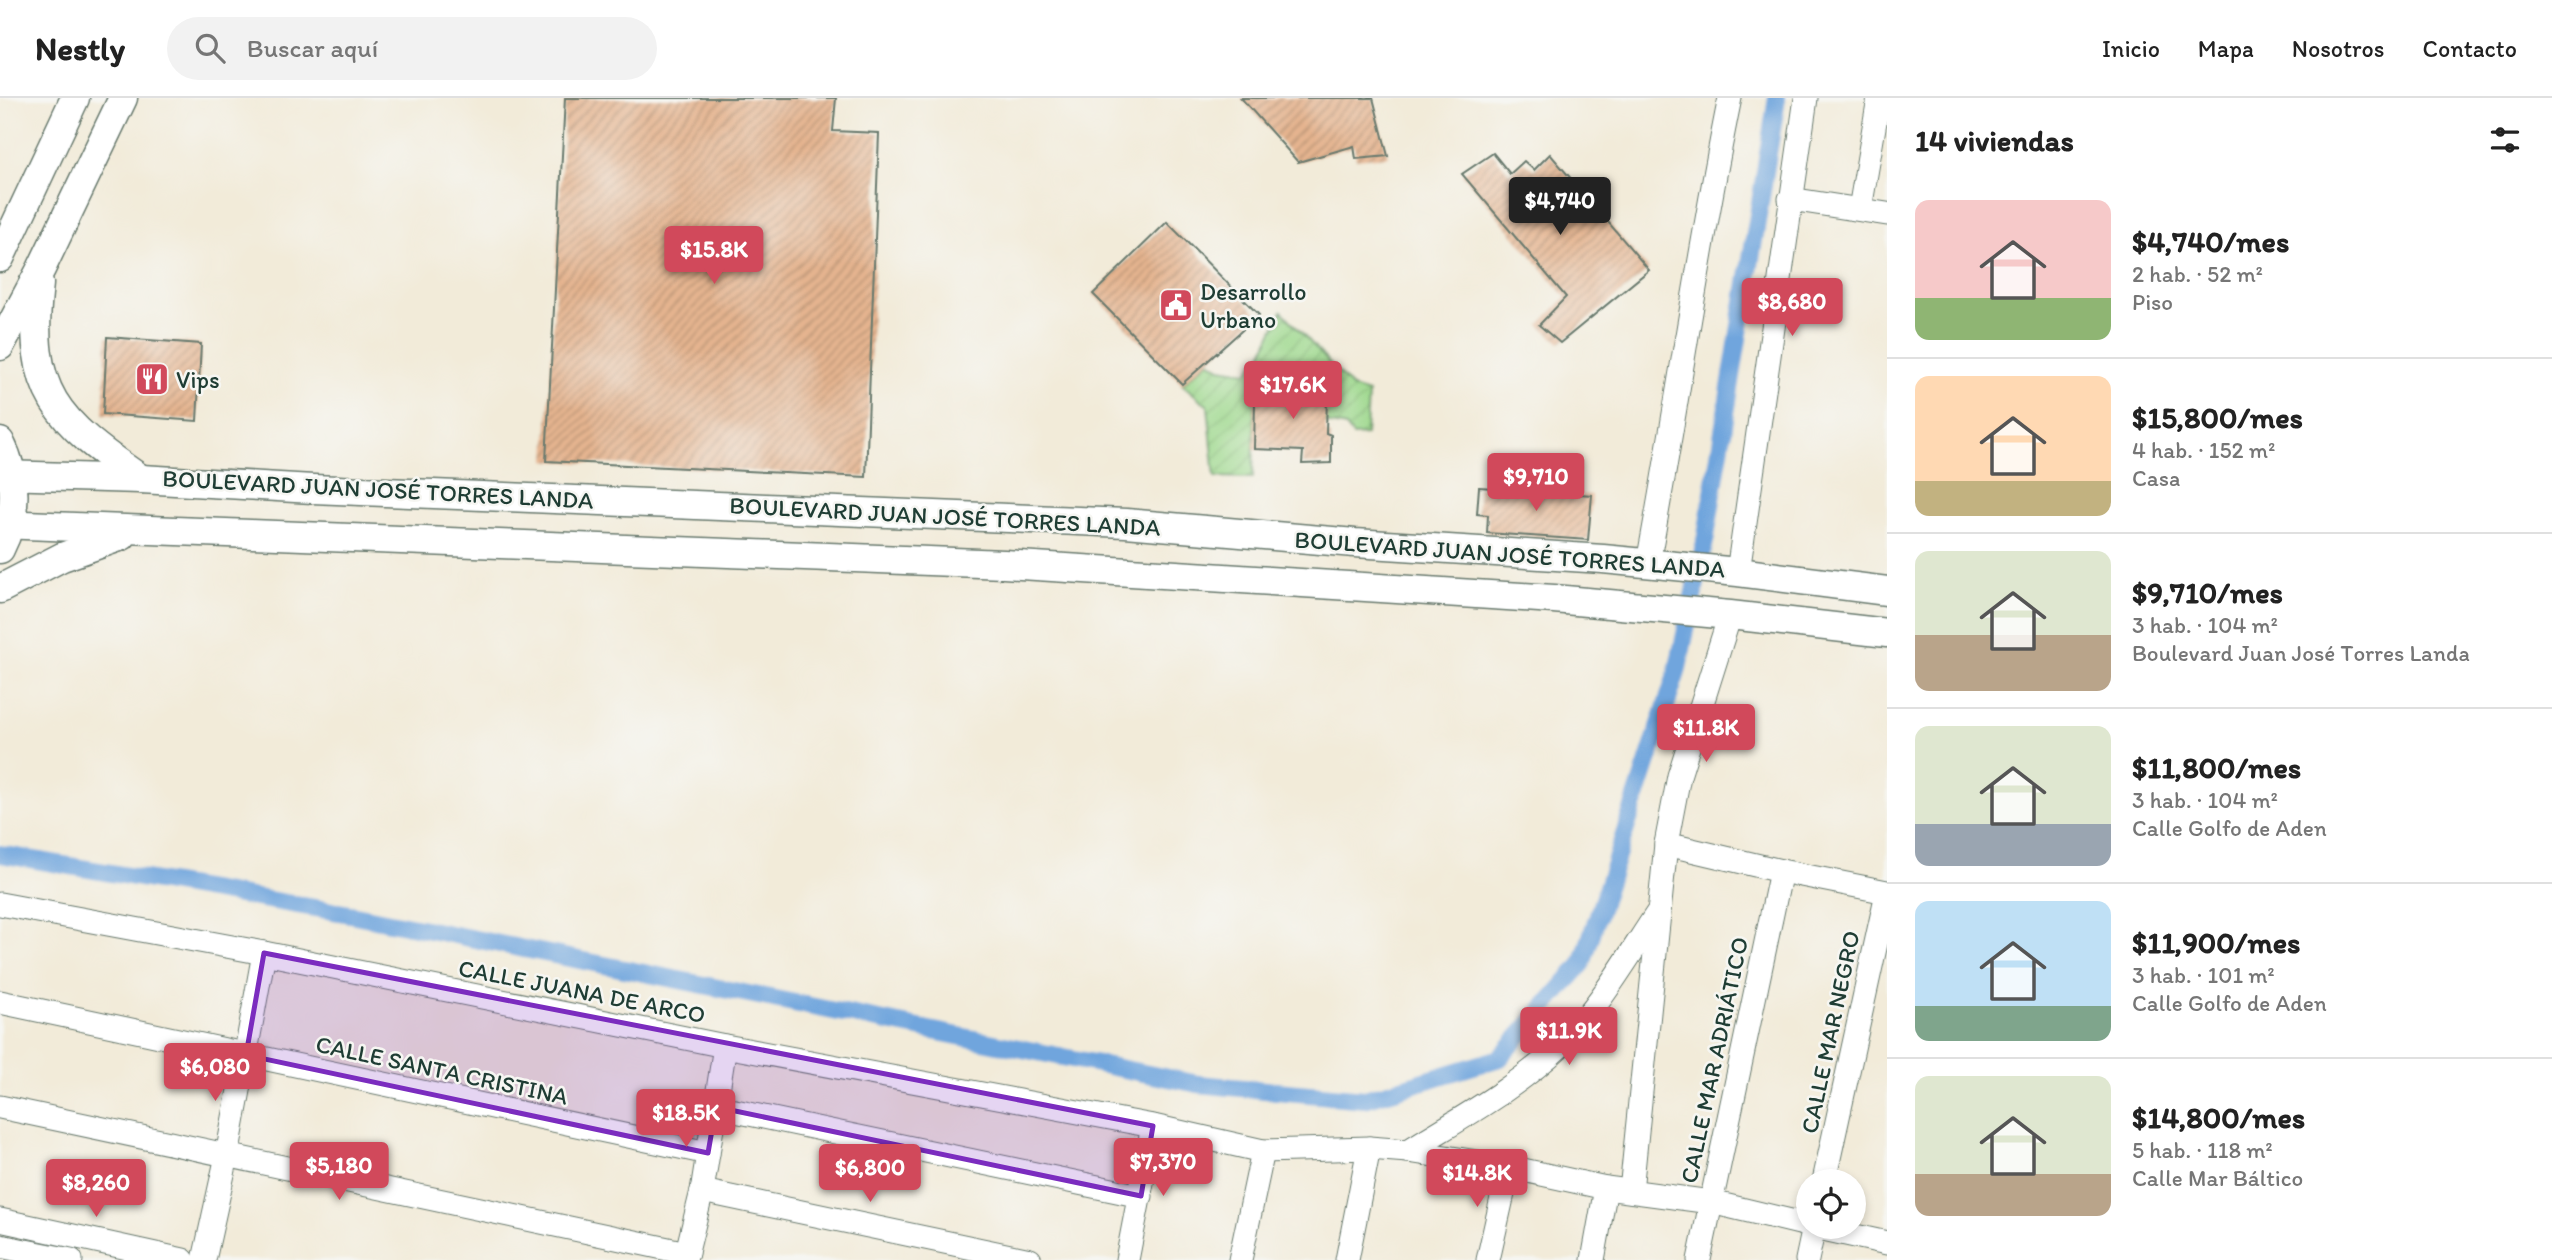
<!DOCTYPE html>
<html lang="es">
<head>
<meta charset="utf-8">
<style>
  body { margin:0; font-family:Itim,sans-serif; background:#f2f2f2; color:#222; height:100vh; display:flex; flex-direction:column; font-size:26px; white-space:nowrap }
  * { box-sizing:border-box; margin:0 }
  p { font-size:23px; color:#767676 }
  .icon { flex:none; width:38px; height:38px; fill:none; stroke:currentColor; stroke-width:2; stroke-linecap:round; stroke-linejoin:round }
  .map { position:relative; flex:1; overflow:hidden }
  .drawer { display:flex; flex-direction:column; background:#fff; width:665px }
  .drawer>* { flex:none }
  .tools { position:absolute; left:1796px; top:1071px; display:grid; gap:14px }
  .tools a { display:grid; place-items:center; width:70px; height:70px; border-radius:50%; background:#fff; box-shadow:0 4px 10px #0003; font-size:35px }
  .price { position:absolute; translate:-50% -60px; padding:0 16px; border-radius:7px; background:#d1495b; color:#fff; font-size:23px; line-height:46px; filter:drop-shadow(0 2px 4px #0008) }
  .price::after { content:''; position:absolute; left:50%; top:42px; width:21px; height:16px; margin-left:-10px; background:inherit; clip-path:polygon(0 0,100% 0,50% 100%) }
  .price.on { background:#222; color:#fff }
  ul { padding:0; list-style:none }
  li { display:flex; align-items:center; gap:21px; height:175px; padding:0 28px }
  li+li { border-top:2px solid #e0e0e0 }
  li span { display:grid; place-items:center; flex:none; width:196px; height:140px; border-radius:14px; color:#555 }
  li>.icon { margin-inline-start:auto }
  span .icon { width:84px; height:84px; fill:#fffc; stroke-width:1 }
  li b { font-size:30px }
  h2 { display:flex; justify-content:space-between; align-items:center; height:84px; padding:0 28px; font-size:30px }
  header { display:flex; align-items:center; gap:42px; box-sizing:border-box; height:98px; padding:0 35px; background:#fff; border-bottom:2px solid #e0e0e0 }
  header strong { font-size:33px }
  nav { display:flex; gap:38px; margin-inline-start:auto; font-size:24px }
  .search { width:490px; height:63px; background:#f2f2f2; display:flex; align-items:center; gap:18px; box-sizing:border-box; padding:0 24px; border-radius:38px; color:#767676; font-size:26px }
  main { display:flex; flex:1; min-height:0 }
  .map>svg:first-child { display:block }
</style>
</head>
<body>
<header>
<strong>Nestly</strong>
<div class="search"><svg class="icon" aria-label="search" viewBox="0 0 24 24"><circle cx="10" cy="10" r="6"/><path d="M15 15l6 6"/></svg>Buscar aquí</div>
<nav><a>Inicio</a><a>Mapa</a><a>Nosotros</a><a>Contacto</a></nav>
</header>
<main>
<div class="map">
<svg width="1887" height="1162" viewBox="0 0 1887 1162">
  <defs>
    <pattern id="garden-furrows" width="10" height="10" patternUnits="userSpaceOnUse" patternTransform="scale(1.75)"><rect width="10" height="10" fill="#9dd88c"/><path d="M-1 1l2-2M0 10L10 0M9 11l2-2" fill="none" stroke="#87ba79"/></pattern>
    <pattern id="building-hatch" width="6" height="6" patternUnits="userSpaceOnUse" patternTransform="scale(1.75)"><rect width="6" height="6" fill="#e5b48f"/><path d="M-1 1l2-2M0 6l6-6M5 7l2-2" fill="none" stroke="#b99476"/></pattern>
  </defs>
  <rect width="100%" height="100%" fill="#f6f6f2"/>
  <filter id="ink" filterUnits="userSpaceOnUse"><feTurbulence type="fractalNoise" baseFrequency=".0143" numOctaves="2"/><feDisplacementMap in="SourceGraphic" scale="14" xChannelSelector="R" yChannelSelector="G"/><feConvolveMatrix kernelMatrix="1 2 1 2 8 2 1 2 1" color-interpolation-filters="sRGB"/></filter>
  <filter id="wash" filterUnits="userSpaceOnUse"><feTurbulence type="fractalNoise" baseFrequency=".00686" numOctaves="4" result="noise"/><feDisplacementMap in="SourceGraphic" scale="28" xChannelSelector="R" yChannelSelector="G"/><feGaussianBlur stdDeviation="1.57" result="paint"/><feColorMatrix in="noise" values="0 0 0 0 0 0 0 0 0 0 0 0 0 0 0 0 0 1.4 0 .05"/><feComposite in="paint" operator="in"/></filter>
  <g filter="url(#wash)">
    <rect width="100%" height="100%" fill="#f2ebd9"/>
    <path fill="url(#garden-furrows)" stroke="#5e8a60" stroke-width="2" d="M1282,213L1352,290L1368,295L1366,337L1353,338L1346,329L1326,325L1327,298L1308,296L1305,275L1272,290L1255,303L1253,380L1215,379L1208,308L1182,286L1209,263L1220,270L1247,274L1263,254Z"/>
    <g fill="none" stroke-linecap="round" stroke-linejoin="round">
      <path stroke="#70a5dd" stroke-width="18" d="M0,756L350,816L1198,986L1365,1001L1500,960L1582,866L1677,574L1706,438L1777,0"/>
    </g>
    <g id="blocks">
      <g fill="url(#building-hatch)">
        <path d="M565,0H836L833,33L879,35L866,379L546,363Z"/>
        <path d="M1241,0H1373L1388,58L1356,61L1354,48L1298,64Z"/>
        <path d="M1493,55L1510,76L1524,63L1534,72L1550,56L1649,172L1560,245L1539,227L1566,199L1462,76Z"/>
        <path d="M1167,124L1259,217L1182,286L1093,196Z"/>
        <path d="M107,239L201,246L197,323L103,316Z"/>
        <path d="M1306,275L1308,296L1327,297L1326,335L1331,337V365L1302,366L1303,353L1254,351L1255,303L1260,300V293Z"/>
        <path d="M1479,389L1592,397L1588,442L1487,435L1488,417L1477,416Z"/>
      </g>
    </g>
  </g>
  <g filter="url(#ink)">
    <use href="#blocks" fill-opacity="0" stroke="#697a6e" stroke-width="2"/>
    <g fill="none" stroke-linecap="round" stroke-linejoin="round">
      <g stroke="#697a6e" stroke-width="25">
        <g id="minor">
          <path d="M1790,101L1887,116"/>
          <path d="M1860,111L1879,0"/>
          <path d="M1648,465C1677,310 1698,154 1730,0"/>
          <path d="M1738,474L1806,0"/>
          <path d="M1666,746L1781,773L1887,794"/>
          <path d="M0,806L264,855L725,948L1153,1028L1263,1053L1369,1050L1408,1053L1509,1069L1606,1090L1711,1104L1808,1127"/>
          <path d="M0,904L708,1055"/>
          <path d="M0,1009L687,1155"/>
          <path d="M716,1009L1141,1098"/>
          <path d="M1408,1053C1459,1021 1515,991 1559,949C1599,910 1627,860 1658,814"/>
          <path d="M1824,1083L1887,795"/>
          <path d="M702,1093L1030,1162"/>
          <path d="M1631,1093L1666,746L1679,678L1730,517"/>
          <path d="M0,1122L183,1162"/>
          <path d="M1814,1129L1887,1145"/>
          <path d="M0,1148L71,1162"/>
          <path d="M204,1162L227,1058L264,855"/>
          <path d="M685,1162L702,1093L725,948"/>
          <path d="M1127,1162L1153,1028"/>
          <path d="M1240,1162L1263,1053"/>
          <path d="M1347,1162L1369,1050"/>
          <path d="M1488,1162L1509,1069"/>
          <path d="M1593,1162L1606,1090"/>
          <path d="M1699,1162L1781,773"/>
          <path d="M1807,1162L1814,1129"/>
        </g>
      </g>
      <g stroke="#697a6e" stroke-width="31">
        <g id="major">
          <path d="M0,160L75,0"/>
          <path d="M39,186C26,295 57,323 141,381"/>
          <path d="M0,248L41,171L123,0"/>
          <path d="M0,344C18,379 18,416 0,451"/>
          <path d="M0,377L141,381L313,391L1126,425L1355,445L1603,461L1738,474L1887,493"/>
          <path d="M0,426L1004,466L1554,501L1730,517L1887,535"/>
          <path d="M0,491L62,459L122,438"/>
        </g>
      </g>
      <use href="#minor" stroke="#fff" stroke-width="23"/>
      <use href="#major" stroke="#fff" stroke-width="28"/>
    </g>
  </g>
  <path fill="#7b2cbf" fill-opacity="0.2" stroke="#7b2cbf" stroke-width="5" stroke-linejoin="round" d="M264,855L1153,1028L1141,1098L716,1009L708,1055L246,957Z"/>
  <defs>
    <g id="civic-square" transform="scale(1.75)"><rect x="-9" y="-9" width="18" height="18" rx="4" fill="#d1495b" stroke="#f6f6f2"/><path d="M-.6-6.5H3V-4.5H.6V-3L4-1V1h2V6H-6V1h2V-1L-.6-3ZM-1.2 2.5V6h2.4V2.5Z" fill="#fff"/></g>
    <g id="restaurant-square" transform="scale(1.75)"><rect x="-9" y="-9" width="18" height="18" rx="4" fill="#d1495b" stroke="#f6f6f2"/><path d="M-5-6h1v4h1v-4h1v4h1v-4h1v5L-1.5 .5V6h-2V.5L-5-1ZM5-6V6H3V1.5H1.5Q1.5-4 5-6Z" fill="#fff"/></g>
  </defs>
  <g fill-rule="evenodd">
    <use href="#civic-square" x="1176" y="207"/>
    <use href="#restaurant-square" x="152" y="281"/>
  </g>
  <g text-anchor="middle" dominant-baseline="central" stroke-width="5" stroke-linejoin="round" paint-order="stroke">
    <g font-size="24" fill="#1f3d34" stroke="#f6f6f2" text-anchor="start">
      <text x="1200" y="193">Desarrollo<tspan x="1200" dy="28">Urbano</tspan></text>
      <text x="176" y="281">Vips</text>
    </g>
    <g font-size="24" fill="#1f3d34" stroke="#f6f6f2">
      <text transform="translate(378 391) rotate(3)">BOULEVARD JUAN JOSÉ TORRES LANDA</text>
      <text transform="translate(945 418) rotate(3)">BOULEVARD JUAN JOSÉ TORRES LANDA</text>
      <text transform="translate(1510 456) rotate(4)">BOULEVARD JUAN JOSÉ TORRES LANDA</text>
      <text transform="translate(582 893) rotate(11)">CALLE JUANA DE ARCO</text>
      <text transform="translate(1830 934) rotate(-78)">CALLE MAR NEGRO</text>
      <text transform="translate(1714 962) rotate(-78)">CALLE MAR ADRIÁTICO</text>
      <text transform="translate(442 972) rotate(12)">CALLE SANTA CRISTINA</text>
    </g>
  </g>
</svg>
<div class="tools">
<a><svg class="icon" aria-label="locate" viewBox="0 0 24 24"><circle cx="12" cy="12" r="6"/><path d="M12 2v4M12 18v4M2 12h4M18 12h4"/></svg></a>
</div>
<b class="price on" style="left:1560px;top:139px">$4,740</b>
<b class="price" style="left:714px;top:188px">$15.8K</b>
<b class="price" style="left:1792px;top:240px">$8,680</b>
<b class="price" style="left:1293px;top:323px">$17.6K</b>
<b class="price" style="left:1536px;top:415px">$9,710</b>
<b class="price" style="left:1706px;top:666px">$11.8K</b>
<b class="price" style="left:1569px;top:969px">$11.9K</b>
<b class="price" style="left:215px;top:1005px">$6,080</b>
<b class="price" style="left:686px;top:1051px">$18.5K</b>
<b class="price" style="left:1163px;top:1100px">$7,370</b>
<b class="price" style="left:339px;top:1104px">$5,180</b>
<b class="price" style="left:870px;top:1106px">$6,800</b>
<b class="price" style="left:1477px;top:1111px">$14.8K</b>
<b class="price" style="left:96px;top:1121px">$8,260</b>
</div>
<section class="drawer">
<h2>14 viviendas<svg class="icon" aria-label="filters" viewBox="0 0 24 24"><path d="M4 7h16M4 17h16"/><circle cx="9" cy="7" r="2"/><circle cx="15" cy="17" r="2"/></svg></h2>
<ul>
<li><span style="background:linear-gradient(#f6c9c9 70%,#8fb573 0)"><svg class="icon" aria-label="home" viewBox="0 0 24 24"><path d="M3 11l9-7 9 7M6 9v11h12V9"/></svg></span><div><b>$4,740/mes</b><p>2 hab. · 52 m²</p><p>Piso</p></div></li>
<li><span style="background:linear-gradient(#ffd9b3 75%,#c2b280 0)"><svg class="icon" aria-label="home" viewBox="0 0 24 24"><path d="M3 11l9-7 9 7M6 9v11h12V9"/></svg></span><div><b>$15,800/mes</b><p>4 hab. · 152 m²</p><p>Casa</p></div></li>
<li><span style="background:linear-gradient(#dfe7d0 60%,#b9a48a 0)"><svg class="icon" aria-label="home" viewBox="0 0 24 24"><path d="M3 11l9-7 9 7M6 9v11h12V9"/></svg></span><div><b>$9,710/mes</b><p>3 hab. · 104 m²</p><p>Boulevard Juan José Torres Landa</p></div></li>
<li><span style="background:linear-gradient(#dfe7d0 70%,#9aa5b1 0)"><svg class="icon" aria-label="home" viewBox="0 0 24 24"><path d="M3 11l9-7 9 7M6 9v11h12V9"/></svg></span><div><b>$11,800/mes</b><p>3 hab. · 104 m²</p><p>Calle Golfo de Aden</p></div></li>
<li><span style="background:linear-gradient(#bfe0f5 75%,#7fa58c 0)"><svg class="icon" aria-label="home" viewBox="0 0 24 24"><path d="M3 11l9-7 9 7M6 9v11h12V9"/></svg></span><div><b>$11,900/mes</b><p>3 hab. · 101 m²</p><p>Calle Golfo de Aden</p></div></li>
<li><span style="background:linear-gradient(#dfe7d0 70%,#b9a48a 0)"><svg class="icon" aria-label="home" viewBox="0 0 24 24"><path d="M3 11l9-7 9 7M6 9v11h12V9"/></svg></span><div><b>$14,800/mes</b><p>5 hab. · 118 m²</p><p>Calle Mar Báltico</p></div></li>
</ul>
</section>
</main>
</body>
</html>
